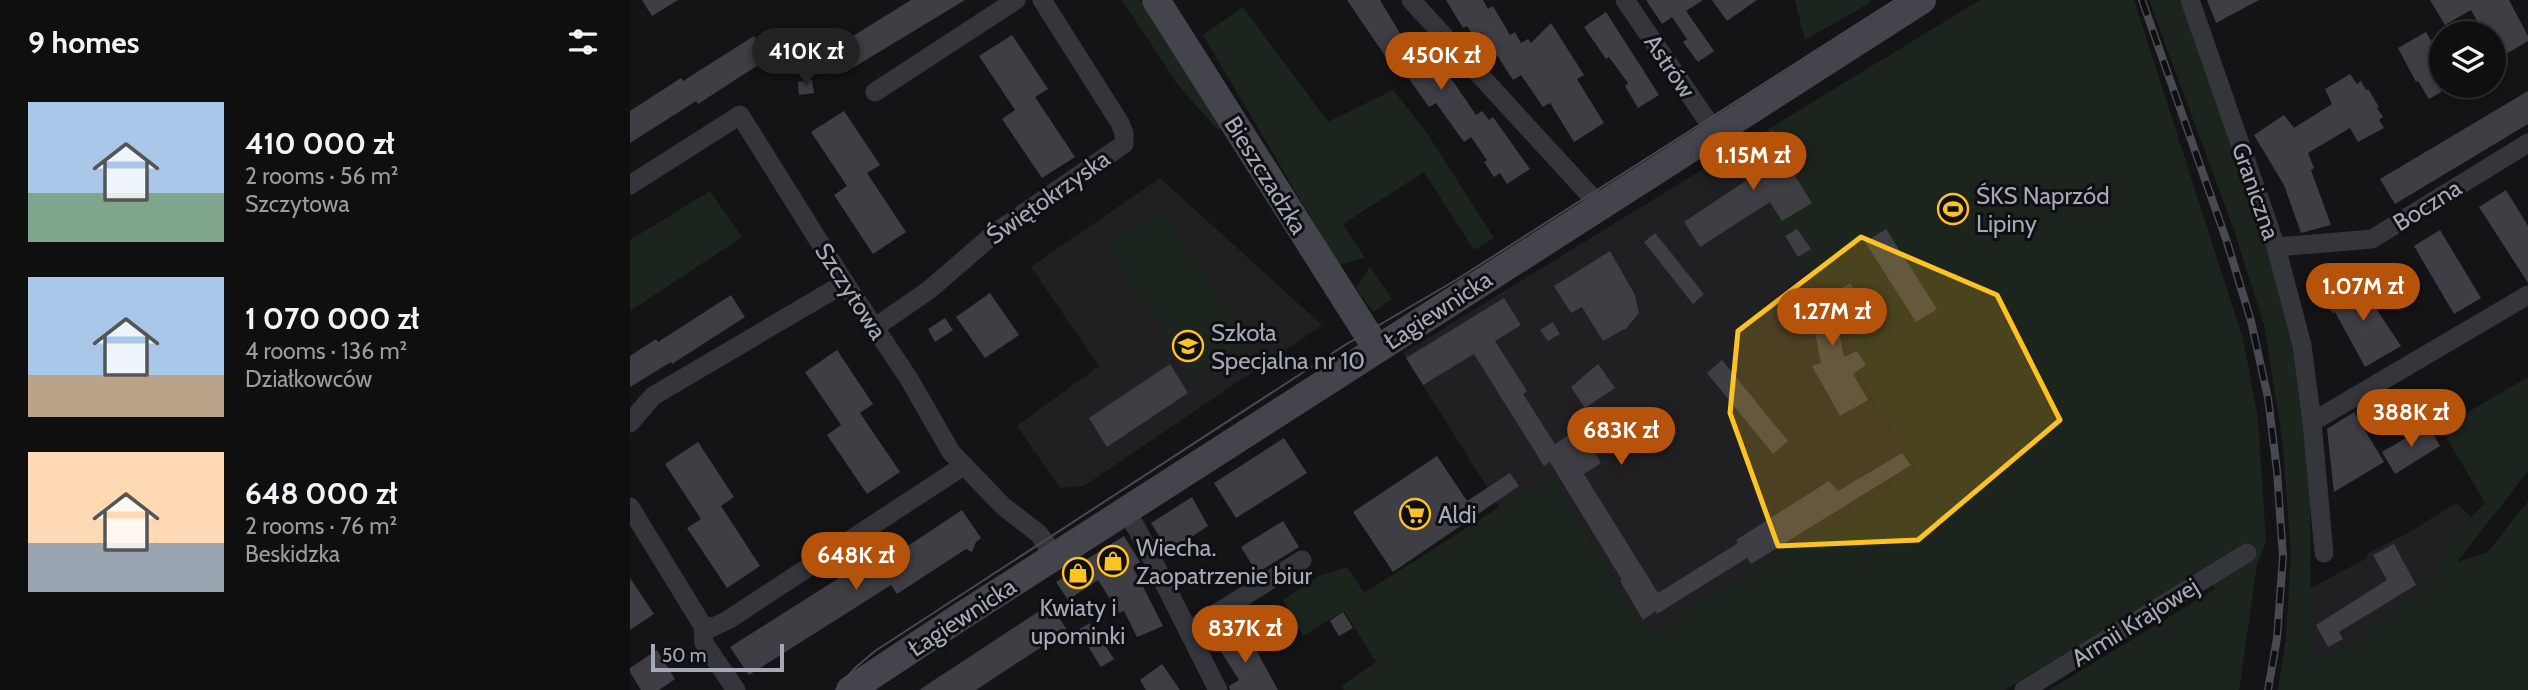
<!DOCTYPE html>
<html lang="en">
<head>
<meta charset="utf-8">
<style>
  body { margin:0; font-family:Cabin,sans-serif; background:#181819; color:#f1f3f6; height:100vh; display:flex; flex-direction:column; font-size:26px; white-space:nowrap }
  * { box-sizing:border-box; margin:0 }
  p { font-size:23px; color:#9b9c9f }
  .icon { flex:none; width:38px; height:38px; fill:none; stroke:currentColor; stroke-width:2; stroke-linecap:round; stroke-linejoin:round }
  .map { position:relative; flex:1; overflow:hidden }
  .panel { display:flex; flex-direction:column; background:#0f0f10; width:630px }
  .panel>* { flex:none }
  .fabs { position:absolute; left:1799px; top:21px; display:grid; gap:14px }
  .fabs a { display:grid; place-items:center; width:77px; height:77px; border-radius:50%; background:#0f0f10; box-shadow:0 4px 10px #0003,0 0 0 2px #2f2f30; font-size:35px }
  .scale { position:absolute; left:21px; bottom:18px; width:133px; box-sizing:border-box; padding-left:7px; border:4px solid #a4a9b8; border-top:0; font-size:19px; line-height:24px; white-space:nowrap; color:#a4a9b8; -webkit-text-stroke:5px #0f0f11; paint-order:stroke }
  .price { position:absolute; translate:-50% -60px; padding:0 16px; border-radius:24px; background:#b45309; color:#fff; font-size:23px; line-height:46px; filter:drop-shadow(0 2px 4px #0008) }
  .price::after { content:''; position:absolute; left:50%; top:42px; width:21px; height:16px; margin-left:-10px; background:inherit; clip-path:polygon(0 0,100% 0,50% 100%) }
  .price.current { background:#222; color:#fff }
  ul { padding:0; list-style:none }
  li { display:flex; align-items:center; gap:21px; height:175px; padding:0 28px }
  li span { display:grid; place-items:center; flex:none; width:196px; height:140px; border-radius:0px; color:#555 }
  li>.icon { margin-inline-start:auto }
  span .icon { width:84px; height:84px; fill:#fffc; stroke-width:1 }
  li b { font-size:30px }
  h2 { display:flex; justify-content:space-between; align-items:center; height:84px; padding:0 28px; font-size:30px }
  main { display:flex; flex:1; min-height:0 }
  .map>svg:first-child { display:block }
</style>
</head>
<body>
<main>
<section class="panel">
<h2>9 homes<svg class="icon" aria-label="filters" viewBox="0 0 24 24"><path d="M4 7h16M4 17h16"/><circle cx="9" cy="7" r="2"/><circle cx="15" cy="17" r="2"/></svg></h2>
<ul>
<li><span style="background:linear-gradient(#a9c7e8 65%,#7fa58c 0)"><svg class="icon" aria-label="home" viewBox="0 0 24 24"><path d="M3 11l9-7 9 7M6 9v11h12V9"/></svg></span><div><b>410 000 zł</b><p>2 rooms · 56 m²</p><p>Szczytowa</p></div></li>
<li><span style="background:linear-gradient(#a9c7e8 70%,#b9a48a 0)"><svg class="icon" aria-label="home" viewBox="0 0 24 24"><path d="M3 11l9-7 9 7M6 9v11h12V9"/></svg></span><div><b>1 070 000 zł</b><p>4 rooms · 136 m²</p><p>Działkowców</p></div></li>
<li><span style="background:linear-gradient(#ffd9b3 65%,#9aa5b1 0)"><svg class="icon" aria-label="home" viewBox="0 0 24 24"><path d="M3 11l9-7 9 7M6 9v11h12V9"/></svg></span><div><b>648 000 zł</b><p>2 rooms · 76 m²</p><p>Beskidzka</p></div></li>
</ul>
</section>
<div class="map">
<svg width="1898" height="690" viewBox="0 0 1898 690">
  <rect width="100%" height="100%" fill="#141416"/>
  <g fill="#202023">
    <path d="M1101,152L1242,372L1233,380L1285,470L1018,636L920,475L870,508L773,353Z"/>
    <path d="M530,178L692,325L454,486L430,488L387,426L469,366L401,267Z"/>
    <path d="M1826,503L1841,517L1792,591L1697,659L1681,658L1679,589L1737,558L1738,553L1778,533Z"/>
  </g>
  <g fill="#1c251d">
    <path d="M492,0H510L591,127L588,130L549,86Z"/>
    <path d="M1165,0H1239L1241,2L1175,40Z"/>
    <path d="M1350,0H1504L1613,339L1628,418L1636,542L1627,564L1609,690H1419L1585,589L1574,569L1375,690H714L712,686L746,662L714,611L673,636L653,600L691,575L717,567L734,593L920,475L1018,636L1285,470L1232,379L1242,372L1101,152Z"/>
    <path d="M1519,0H1554L1624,203L1669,366L1680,497L1681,658L1697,659L1792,591L1841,517L1855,503L1811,428L1898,377V471L1827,562L1857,553L1898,501V690H1648L1656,637L1661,552L1652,438L1634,325L1604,230Z"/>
    <path d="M613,7L698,122L763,90L795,130L864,238L844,250L794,172L713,224L735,258L709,265L573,35Z"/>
    <path d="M80,191L112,237L0,311V240Z"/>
    <path d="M533,211L620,344L565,380L478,247Z"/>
    <path d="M740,267L762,299L743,312L726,288Z"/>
  </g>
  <g fill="#3e3e44">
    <path d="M12,0H48L22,16Z"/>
    <path d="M281,0H335L216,72L202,49Z"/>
    <path d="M717,0H750L777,45L786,40L810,80L818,74L846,115L852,111L859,120L863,117L900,169L877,184L870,173L864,177L854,162L857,160L841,137L834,142L806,103L799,107L772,69L766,72Z"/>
    <path d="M816,0H853L858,9L863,6L880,35L885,32L891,43L898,39L901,43L921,23L954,75L947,79L974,123L944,142L920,103L913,107L891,75L883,80L852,32L844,37L837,26L833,28Z"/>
    <path d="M1016,0H1073L1056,11L1084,51L1068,62L1053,42L1057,39L1042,17L1032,24Z"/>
    <path d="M1082,0H1127L1097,21Z"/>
    <path d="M1577,0H1629L1586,23Z"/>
    <path d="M1800,0H1879L1898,36V41L1864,61V33H1854L1841,10L1815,25Z"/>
    <path d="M976,12L1029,95L1008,108L995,86L998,83L979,57L976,59L954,27Z"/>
    <path d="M1796,32L1811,57V92L1799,99L1788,81L1786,82L1768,48Z"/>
    <path d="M382,35L418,89L405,97L445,157L412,178L372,119L385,110L349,56Z"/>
    <path d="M124,36L139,58L68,104L66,101L0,143V111L51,78L53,81Z"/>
    <path d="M1720,74L1727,84L1731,81L1736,90L1738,89L1749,107L1747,108L1753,117L1749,120L1754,128L1728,142L1720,128L1678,153L1684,168L1681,170L1701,225L1671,233L1654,185L1624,135L1654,115L1664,128L1702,104L1695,89Z"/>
    <path d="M182,80L184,93L169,95L168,82Z"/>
    <path d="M1898,91V124L1765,204L1750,179Z"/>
    <path d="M214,111L250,165L237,173L276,232L243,254L204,195L217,186L181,132Z"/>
    <path d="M1143,130L1156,150L1151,154L1182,203L1152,221L1140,202L1070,247L1054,222L1123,176L1109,153Z"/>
    <path d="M1876,190L1898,226V283L1849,207Z"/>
    <path d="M1167,229L1181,249L1168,257L1155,236Z"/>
    <path d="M1256,229L1307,309L1286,322L1235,242Z"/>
    <path d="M1810,230L1851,298L1824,314L1784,246Z"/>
    <path d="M1025,233L1074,294L1063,304L1014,242Z"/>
    <path d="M980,251L1005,295L1009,313L995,330L994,329L973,341L952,307L941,313L924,286Z"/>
    <path d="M1730,278L1741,297L1739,298L1771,346L1735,367L1705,312L1703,314L1695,299Z"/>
    <path d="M1220,283L1228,297L1205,310L1214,357L1227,351L1236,365L1223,374L1238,400L1210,416L1182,366L1191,363L1185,333L1172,335L1164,298L1187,293L1188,303Z"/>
    <path d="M360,293L389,335L355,358L326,317Z"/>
    <path d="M101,295L115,317L42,364L41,362L0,387V356L26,339L28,342Z"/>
    <path d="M874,298L891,325L865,341L897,391L893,394L925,444L950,428L971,463L954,474L1028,593L1108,543L1106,540L1199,481L1208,491L1272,453L1281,465L1121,564L1117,558L1027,614L1026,611L1013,620L990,581L992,580L920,462L914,466L844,354L793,385L776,358Z"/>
    <path d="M315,318L323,330L305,342L298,329Z"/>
    <path d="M923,322L930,334L918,341L910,330Z"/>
    <path d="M207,350L243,404L230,413L270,472L237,494L197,435L211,425L175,372Z"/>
    <path d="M1092,360L1158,441L1143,454L1077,373Z"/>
    <path d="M540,364L558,393L477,447L459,418Z"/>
    <path d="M968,364L985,388L955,408L941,387Z"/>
    <path d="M1724,412L1754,462L1704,492L1697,429Z"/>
    <path d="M1798,425L1810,446L1765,474L1752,452Z"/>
    <path d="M654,438L677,473L606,518L584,483Z"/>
    <path d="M68,442L104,497L91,506L130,566L97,588L57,528L71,519L35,464Z"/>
    <path d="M807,456L837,501L880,473L889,486L763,572L723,512Z"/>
    <path d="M562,497L578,526L539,552L521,523Z"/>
    <path d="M332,510L351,538L346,542L342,552L336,549L267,594L261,585L119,675L100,647L231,564L237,573Z"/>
    <path d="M653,521L669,547L627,573L611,547Z"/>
    <path d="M494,536L510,562L503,567L533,626L507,637L494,611L489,613L468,580L438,600L426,582L444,571L443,568Z"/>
    <path d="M1764,544L1786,585L1709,632L1713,639L1698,647L1686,625L1757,580L1743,555Z"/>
    <path d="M0,578L24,614L0,630Z"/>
    <path d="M420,604L437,630L346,690H289Z"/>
    <path d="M713,612L723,628L709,636L700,621Z"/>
    <path d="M460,623L484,659L471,667L448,630Z"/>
    <path d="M605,629L620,653L626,650L648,690H600L599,686L609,680L585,642Z"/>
    <path d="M27,650L45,679L29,690H11L0,672V668Z"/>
    <path d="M532,664L550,690H516L510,680Z"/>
  </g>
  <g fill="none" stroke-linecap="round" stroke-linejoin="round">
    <g stroke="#35353c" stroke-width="19">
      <path d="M781,0L969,205"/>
      <path d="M995,0L1085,132"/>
      <path d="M1560,0L1646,247L1672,345L1682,422L1694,553"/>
      <path d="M245,92L386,0"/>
      <path d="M0,185L110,115L215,283L279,379L321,452L373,506L409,534L425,557"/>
      <path d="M1646,247L1742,239L1898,143"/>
      <path d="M244,328L299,290L365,233L494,144V133L490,123L412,0"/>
      <path d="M1682,422L1898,295"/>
      <path d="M0,423L23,396L215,283"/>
      <path d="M0,507L73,626L83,627L98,620L333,466"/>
      <path d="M496,512L507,529L588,690"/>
      <path d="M73,626L74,643L106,690"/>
      <path d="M558,631L672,560"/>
      <path d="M1394,690L1617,553"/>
    </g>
    <g stroke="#43444c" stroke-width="28">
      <path d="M526,0L747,349"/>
      <path d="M220,690L330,617L1292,0"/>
    </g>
    <path stroke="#484951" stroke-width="2" d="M206,690L225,668L245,651L715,345L826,280L1265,0"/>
    <g stroke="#484951" stroke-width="8">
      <path id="rail" d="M1512,0L1597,242L1621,321L1638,398L1647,471L1653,557L1647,638L1638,690"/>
    </g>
    <use href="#rail" stroke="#0f0f11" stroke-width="5" stroke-dasharray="16" stroke-linecap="butt"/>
  </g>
  <path fill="#ffc223" fill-opacity="0.2" stroke="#ffc223" stroke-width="5" stroke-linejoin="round" d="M1231,237L1367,295L1430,420L1288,540L1148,546L1100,413L1108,331Z"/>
  <defs>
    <g id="stadium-ring" transform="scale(1.575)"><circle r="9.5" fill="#0f0f11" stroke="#ffc223" stroke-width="1.5"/><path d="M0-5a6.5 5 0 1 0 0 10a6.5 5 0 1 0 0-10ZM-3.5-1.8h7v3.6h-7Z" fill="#ffc223"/></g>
    <g id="school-ring" transform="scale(1.575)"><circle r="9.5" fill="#0f0f11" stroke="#ffc223" stroke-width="1.5"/><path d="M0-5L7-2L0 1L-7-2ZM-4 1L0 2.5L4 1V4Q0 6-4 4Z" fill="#ffc223"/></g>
    <g id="supermarket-ring" transform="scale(1.575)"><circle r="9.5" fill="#0f0f11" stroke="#ffc223" stroke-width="1.5"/><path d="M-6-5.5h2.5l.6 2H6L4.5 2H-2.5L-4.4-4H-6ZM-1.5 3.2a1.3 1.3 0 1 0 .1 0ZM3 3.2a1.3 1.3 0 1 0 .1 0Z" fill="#ffc223"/></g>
    <g id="shop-ring" transform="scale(1.575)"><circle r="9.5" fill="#0f0f11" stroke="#ffc223" stroke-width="1.5"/><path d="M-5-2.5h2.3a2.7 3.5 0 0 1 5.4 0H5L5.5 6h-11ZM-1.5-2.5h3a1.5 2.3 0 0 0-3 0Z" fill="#ffc223"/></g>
  </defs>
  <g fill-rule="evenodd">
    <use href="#stadium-ring" x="1323" y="209"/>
    <use href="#school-ring" x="558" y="346"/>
    <use href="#supermarket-ring" x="785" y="514"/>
    <use href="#shop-ring" x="483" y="561"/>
    <use href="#shop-ring" x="448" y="573"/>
  </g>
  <g text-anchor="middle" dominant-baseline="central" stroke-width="6" stroke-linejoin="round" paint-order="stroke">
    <g font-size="24" fill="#a4a9b8" stroke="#0f0f11">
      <text transform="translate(1040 66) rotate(56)">Astrów</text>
      <text transform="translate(636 175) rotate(58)">Bieszczadzka</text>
      <text transform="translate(1626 191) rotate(71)">Graniczna</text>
      <text transform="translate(418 197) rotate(-35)">Świętokrzyska</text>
      <text transform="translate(1797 205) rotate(-32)">Boczna</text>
      <text transform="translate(221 291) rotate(57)">Szczytowa</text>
      <text transform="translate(808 310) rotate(-33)">Łagiewnicka</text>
      <text transform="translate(332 617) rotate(-33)">Łagiewnicka</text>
      <text transform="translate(1505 622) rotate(-32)">Armii Krajowej</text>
    </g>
    <g font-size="24" fill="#a4a9b8" stroke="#0f0f11" text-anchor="start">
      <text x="1346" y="195">ŚKS Naprzód<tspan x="1346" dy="28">Lipiny</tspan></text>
      <text x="581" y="332">Szkoła<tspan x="581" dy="28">Specjalna nr 10</tspan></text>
      <text x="808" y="514">Aldi</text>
      <text x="506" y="547">Wiecha.<tspan x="506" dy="28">Zaopatrzenie biur</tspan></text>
      <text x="448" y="607" text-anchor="middle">Kwiaty i<tspan x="448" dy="28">upominki</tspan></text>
    </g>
  </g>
</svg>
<div class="fabs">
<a><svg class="icon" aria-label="layers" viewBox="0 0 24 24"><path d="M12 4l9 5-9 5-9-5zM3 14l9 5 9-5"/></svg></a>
</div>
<div class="scale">50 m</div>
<b class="price current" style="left:176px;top:88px">410K zł</b>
<b class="price" style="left:811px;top:92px">450K zł</b>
<b class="price" style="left:1123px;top:192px">1.15M zł</b>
<b class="price" style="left:1733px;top:323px">1.07M zł</b>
<b class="price" style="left:1202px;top:348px">1.27M zł</b>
<b class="price" style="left:1781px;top:449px">388K zł</b>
<b class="price" style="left:991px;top:467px">683K zł</b>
<b class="price" style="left:226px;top:592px">648K zł</b>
<b class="price" style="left:615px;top:665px">837K zł</b>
</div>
</main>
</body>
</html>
